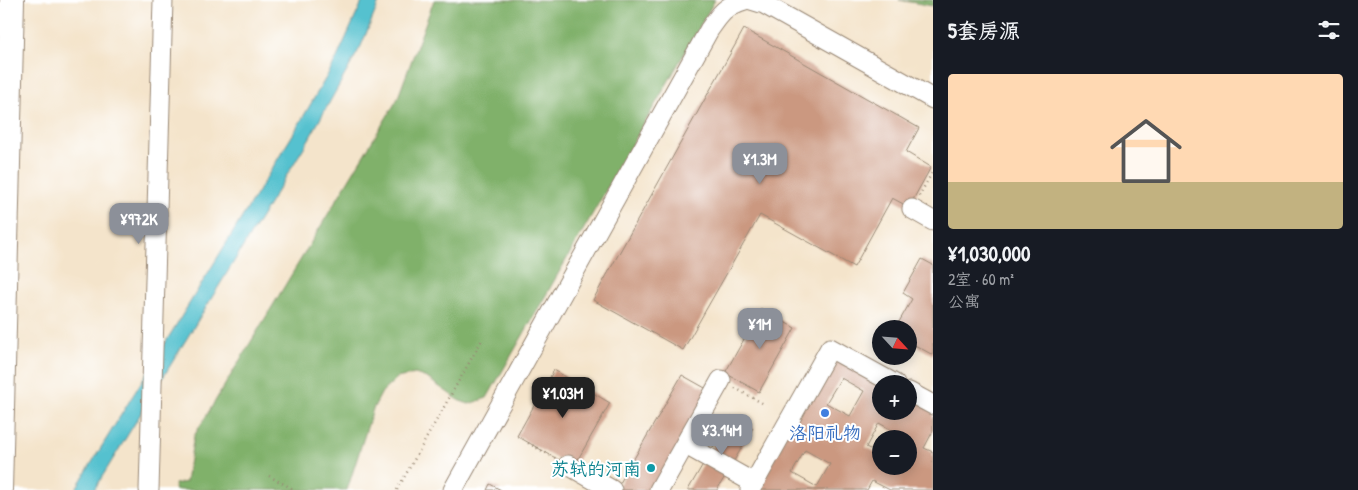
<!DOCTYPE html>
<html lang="zh">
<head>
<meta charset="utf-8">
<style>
  body { margin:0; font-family:"Patrick Hand","LXGW WenKai TC",sans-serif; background:#242831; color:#f1f3f6; height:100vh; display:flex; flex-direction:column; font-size:19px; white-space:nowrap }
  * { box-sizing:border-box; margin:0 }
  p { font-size:16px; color:#9ea1a6 }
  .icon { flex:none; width:28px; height:28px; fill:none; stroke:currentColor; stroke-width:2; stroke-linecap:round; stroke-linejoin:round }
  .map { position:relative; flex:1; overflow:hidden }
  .sheet { display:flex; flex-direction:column; background:#171b24; width:425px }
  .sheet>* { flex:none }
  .needle { width:32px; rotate:116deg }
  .buttons { position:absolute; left:872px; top:320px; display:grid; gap:10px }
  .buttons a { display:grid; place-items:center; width:45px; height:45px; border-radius:50%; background:#171b24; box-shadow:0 2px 12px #0003; font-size:25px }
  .price { position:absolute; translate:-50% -42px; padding:0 11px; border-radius:10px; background:#8c9099; color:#fff; font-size:16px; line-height:32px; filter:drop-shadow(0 1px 2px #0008) }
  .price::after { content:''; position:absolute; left:50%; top:30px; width:15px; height:11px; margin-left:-8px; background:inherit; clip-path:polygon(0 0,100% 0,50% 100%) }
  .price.current { background:#222; color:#fff }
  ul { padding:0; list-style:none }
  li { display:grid; align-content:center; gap:10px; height:265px; padding:0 15px }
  li span { display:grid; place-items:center; height:155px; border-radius:5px; color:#555 }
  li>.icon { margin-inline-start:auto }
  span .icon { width:90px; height:90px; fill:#fffc; stroke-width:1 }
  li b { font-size:21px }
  h2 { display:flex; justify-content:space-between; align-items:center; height:60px; padding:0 15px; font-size:21px }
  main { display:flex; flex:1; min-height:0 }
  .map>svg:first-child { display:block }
</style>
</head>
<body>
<main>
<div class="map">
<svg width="933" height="490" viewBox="0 0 933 490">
  <rect width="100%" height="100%" fill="#fff"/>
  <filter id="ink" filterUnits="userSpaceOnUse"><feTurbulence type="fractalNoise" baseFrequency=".02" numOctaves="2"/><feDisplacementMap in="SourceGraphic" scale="10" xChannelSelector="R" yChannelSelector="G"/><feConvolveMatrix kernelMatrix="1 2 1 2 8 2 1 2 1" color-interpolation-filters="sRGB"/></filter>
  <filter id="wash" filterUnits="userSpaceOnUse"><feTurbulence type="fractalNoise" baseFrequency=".0096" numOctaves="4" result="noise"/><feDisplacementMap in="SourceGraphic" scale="20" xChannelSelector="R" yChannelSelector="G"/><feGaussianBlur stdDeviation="1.12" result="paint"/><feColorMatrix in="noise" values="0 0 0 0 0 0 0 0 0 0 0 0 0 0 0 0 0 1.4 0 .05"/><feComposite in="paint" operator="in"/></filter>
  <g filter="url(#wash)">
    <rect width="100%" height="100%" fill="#f4e4cb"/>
    <g fill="#80b16b" stroke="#5e6e44">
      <path d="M434,0H715L487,398L469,404L460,401L427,378L415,374L397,378L382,392L373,409L347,490H175V484L186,482L194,436L397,100Z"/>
      <path d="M899,0H933V6Z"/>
    </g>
    <path fill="#55c1cf" stroke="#487676" d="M363,0H380L361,46L309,139L94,490H75L295,131L335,62Z"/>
    <g id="blocks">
      <g fill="#cb9880" fill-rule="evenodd">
        <path d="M744,29L919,128L906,152L931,167L909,207L892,198L854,267L760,215L683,350L593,300Z"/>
        <path d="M922,259L933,265V355L909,342V329H895L912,299L903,293Z"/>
        <path d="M761,309L795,328L759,392L725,373Z"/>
        <path d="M830,348L881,384V411H909V392L933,405V431L924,448L933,452V490H890L872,481L867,490H750ZM841,378L864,391L850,416L826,403ZM879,423L902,436L901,439H909V466H881V455L866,447ZM805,450L830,464L817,487L792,473Z"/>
        <path d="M554,370L610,403L573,468L517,436Z"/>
        <path d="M682,375L714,393L660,490H616Z"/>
        <path d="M731,416L753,428L717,490H688Z"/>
        <path d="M490,484L501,490H487Z"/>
      </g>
    </g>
  </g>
  <g filter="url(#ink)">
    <use href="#blocks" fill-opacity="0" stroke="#988774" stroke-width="1"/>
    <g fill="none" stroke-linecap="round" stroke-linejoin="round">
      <g stroke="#988774" stroke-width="21">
        <g id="minor">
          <path d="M751,0L764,4L933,99"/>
          <path d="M912,209L933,221"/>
          <path d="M909,392L933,405"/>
          <path d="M686,445L754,483"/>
          <path d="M568,465L612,490"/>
          <path d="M149,490L163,0"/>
          <path d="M453,490L709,30C720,14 725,6 745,0"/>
          <path d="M659,490L721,380"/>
          <path d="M750,490L830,348L895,384"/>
        </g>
      </g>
      <g stroke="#988774" stroke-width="26">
        <path id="major" d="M0,490L12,0"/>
      </g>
      <g stroke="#988774" stroke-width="2.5" stroke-dasharray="1 4" stroke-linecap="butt">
        <path d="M919,196L933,171"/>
        <path d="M735,388L764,404"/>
        <path d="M528,443L555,458"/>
        <path d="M269,476L295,490"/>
        <path d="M397,490L482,340"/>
      </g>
      <use href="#minor" stroke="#fff" stroke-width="19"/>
      <use href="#major" stroke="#fff" stroke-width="24"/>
    </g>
  </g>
  <circle fill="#3f7fe0" stroke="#fff" stroke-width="2" cx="825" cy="413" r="5"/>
  <circle fill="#0f9aa8" stroke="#fff" stroke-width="2" cx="651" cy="468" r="5"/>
  <g text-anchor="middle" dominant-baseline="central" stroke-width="4" stroke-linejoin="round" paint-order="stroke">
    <g font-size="18" fill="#366cbe" stroke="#fff">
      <text x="825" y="432">洛阳礼物</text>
    </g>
    <g font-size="18" fill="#0d838f" stroke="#fff" text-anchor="end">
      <text x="641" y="468">苏轼的河南</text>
    </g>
  </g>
</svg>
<div class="buttons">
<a><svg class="needle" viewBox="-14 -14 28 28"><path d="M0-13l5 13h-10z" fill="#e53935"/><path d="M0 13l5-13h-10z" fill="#9ea1a6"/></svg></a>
<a>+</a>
<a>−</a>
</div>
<b class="price" style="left:760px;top:185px">¥1.3M</b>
<b class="price" style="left:139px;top:245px">¥972K</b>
<b class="price" style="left:760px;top:350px">¥1M</b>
<b class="price current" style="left:563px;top:419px">¥1.03M</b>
<b class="price" style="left:722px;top:456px">¥3.14M</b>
</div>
<section class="sheet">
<h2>5套房源<svg class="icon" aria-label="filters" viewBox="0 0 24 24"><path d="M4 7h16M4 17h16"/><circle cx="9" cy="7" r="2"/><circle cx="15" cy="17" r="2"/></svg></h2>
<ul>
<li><span style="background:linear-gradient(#ffd9b3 70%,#c2b280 0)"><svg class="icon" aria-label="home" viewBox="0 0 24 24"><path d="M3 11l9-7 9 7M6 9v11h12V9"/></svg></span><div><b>¥1,030,000</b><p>2室 · 60 m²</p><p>公寓</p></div></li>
</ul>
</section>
</main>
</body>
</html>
